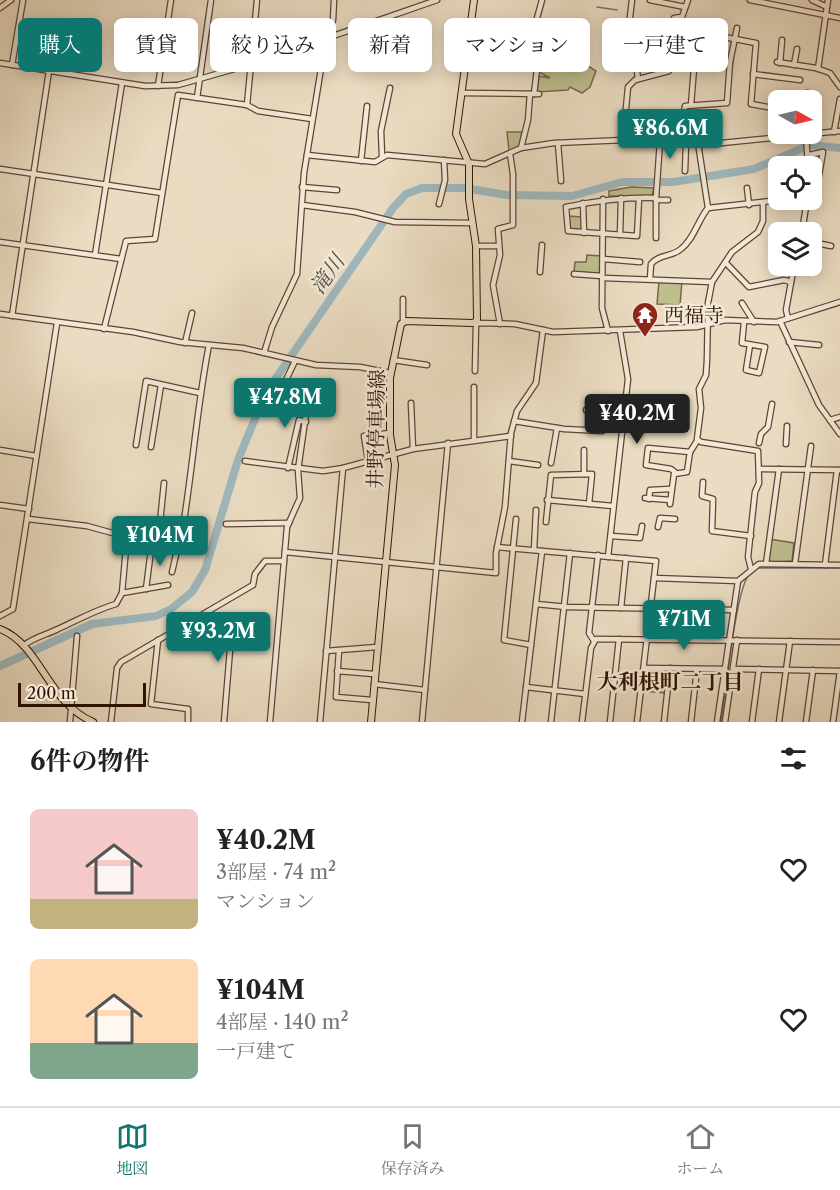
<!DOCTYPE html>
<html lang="ja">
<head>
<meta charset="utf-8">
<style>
  body { margin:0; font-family:"Libre Caslon Text","Noto Serif JP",serif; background:#f2f2f2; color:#222; height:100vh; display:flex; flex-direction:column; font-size:22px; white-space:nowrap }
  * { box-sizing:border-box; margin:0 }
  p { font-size:20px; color:#767676 }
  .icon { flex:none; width:33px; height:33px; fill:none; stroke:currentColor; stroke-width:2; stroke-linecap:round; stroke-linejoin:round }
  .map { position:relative; height:722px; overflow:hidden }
  .sheet { display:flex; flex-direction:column; background:#fff; flex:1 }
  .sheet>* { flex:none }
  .guide { position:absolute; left:18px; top:18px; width:804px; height:54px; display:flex; gap:12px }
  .needle { width:39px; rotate:98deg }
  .controls { position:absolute; left:768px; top:90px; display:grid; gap:12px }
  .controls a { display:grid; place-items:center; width:54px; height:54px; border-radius:9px; background:#fff; box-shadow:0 3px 15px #0003; font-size:30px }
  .scale { position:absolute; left:18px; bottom:15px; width:128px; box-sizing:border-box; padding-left:6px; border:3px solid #311300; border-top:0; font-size:16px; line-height:21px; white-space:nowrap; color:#311300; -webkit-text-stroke:4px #f1e8d7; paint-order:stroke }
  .price { position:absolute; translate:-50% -51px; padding:0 14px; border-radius:6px; background:#0f766e; color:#fff; font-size:20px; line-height:39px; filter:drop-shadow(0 2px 3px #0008) }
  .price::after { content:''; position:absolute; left:50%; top:36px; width:18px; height:14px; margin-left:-9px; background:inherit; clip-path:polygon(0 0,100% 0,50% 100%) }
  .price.current { background:#222; color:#fff }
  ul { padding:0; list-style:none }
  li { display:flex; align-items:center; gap:18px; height:150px; padding:0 30px }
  li span { display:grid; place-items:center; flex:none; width:168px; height:120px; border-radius:9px; color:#555 }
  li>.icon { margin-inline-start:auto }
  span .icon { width:72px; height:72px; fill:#fffc; stroke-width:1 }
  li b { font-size:26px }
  h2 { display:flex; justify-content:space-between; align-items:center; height:72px; padding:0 30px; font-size:26px }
  .tag { padding:0 21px; border-radius:9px; background:#fff; box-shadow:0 3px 15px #0003; font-size:21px; line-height:54px }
  .tag.current { background:#0f766e; color:#fff }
  .dock { display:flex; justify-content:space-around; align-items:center; height:84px; border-top:2px solid #e0e0e0; background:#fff; font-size:16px; color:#767676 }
  .dock a { display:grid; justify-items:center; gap:3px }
  .dock .current { color:#0f766e }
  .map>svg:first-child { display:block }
</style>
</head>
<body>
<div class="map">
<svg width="840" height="722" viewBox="0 0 840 722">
  <rect width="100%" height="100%" fill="#eadcc2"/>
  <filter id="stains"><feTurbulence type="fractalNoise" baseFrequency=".00333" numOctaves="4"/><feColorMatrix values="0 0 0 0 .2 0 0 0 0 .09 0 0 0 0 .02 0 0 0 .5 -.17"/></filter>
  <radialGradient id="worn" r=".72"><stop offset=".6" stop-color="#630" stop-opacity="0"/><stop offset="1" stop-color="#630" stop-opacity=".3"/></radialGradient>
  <g fill="#bfbe8e" stroke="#786847" stroke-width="1.5">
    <path d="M547,43L558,47L596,71L590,87L582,93L570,87L568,90L537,92L539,76L550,78L541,73Z"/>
    <path d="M507,132H522L519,147L509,151Z"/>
    <path d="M631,187L654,188L652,196H609V191Z"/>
    <path d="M568,216L582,217V231L569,229Z"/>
    <path d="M587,255L602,256L601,274L574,272L575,262H586Z"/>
    <path d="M659,281H682L680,305L657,304Z"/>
    <path d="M769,539L794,543L792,561L768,563Z"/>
    <path d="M648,670H667L665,693L643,691Z"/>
  </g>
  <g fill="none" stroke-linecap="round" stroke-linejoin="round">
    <g stroke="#727672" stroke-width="1.5">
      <path d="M597,7L617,10"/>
      <path d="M757,568H840"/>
      <path d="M721,722C725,697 736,588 749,575"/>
    </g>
    <path stroke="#9eb8be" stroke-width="8" d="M0,666L92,624L156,616L171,609L192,592L205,570L238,460L265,394L393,208L406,194L422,188H464L507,195L572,196L622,182H673L754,169L810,145L840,148"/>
    <g stroke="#5f4530" stroke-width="7">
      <g id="minor">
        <path d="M632,0L630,17L638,79"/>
        <path d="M650,0L685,7"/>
        <path d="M750,0L840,18"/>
        <path d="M812,0L827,7"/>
        <path d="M0,8L11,0"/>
        <path d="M630,21L669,27"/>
        <path d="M708,34L756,43L751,104L778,109"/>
        <path d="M635,56L668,50"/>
        <path d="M777,62L816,68L830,73L840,87"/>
        <path d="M0,63L145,86L178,85L252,64L437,0"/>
        <path d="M780,63L782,40"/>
        <path d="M12,65L23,0"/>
        <path d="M794,65L797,49"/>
        <path d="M818,69L828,0"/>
        <path d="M753,74L800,80"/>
        <path d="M158,86L171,0"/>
        <path d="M462,93L539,94"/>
        <path d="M534,94L540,44L534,29L542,0"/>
        <path d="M197,98L211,0"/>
        <path d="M805,100L808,93"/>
        <path d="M247,105L257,0"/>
        <path d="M691,105L694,68L730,62"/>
        <path d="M834,132L840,99"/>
        <path d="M806,135L808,166"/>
        <path d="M623,140L628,87L635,80L669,71L667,39L674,18L682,17L688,0"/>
        <path d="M679,142L685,106L727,103L730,62L737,28"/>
        <path d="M558,143L561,181"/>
        <path d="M698,143L708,208"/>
        <path d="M521,148L528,120L530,94"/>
        <path d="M307,155L375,162L387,155L485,164L521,148L554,143L625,140L712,144L840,131"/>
        <path d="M809,155L823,152L818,181"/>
        <path d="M382,156L381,131L390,88"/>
        <path d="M361,161L367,106"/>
        <path d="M0,169L162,193"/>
        <path d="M685,171L686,143"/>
        <path d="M302,187L337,190"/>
        <path d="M747,188L749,205"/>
        <path d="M639,198L637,236L568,231L566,207C596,201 624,197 656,198L660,141"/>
        <path d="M656,198V238"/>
        <path d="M603,199L602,308L608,331"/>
        <path d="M656,200H668"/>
        <path d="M583,203L584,233"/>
        <path d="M439,204L445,180L444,160"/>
        <path d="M302,205L355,212L395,222L472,223"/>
        <path d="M802,232L807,200"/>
        <path d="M620,235L621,198"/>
        <path d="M0,242L121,259"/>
        <path d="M812,242L831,246"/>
        <path d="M476,246H498"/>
        <path d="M95,255L122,83"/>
        <path d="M603,259L640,262"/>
        <path d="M726,263L749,287L784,280L791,282"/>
        <path d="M540,272L542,245"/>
        <path d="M574,274L602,276"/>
        <path d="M604,278L712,282"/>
        <path d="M650,279L651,264C659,254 672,257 681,249C694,239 698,220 708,208L779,200"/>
        <path d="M742,303L754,322"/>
        <path d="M0,314L133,332L180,342L243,348L316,365L360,367L390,373"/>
        <path d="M12,316L49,71"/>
        <path d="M788,318L786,310L794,266"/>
        <path d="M780,321L819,405L840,434"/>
        <path d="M403,322V299"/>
        <path d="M744,322L742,343L765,347L759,373L746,370L750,345"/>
        <path d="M500,324L493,285L500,255L498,229L513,225V174L510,154"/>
        <path d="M104,329L126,241L155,239L178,95L247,105L258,111L312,119"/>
        <path d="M789,342L819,345"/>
        <path d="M185,343L192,313"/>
        <path d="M264,353L272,327L297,274L304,173L325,44L333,20L334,0"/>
        <path d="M393,360L427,365"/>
        <path d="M475,371L476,323L515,324L553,332L697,327L725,320L777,322L840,302"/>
        <path d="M474,387V440"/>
        <path d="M411,403L413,449"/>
        <path d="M586,410L624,413"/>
        <path d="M830,420L840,417"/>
        <path d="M514,421L564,429L602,431"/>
        <path d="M759,443L761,434L768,427L772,404"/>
        <path d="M786,444L787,426"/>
        <path d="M136,445L146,381L200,393"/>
        <path d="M151,447L161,385"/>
        <path d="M0,450L36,456"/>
        <path d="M245,461L323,471L343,468L413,449L511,436"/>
        <path d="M368,461L364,436L390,433"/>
        <path d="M509,461L538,465"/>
        <path d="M551,463L557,428"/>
        <path d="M288,468L299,420L306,422"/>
        <path d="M759,469L840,470"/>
        <path d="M675,472L671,469L646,465L648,448L690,452"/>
        <path d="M584,474V450"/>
        <path d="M703,482L702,496L713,499L712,531L751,536"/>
        <path d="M645,498L670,500"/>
        <path d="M649,499L650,490L670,489"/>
        <path d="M547,500L613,506"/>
        <path d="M670,504L674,474L687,472L690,452L697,441"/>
        <path d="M0,505L29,509"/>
        <path d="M28,519L87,526L127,537L180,545C192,479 196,411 209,345"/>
        <path d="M516,519L504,640L531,645"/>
        <path d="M546,522L551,475L592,474L589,504"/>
        <path d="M226,524L289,523"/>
        <path d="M658,527L660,518L675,519"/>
        <path d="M611,536L640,538L642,526"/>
        <path d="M158,542L164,483"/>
        <path d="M497,547L656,561L637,722"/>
        <path d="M534,550L536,510"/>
        <path d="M285,552L496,573V553L505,507L511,433L517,411L536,383L543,330"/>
        <path d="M608,557L628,379L620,331"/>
        <path d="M766,564L779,469"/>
        <path d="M795,564L811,446"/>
        <path d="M825,565L837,470"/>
        <path d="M751,569L748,557L755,492L759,483L758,451L701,442L697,439L701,408L699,389L706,375L707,360L708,303L712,282L732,252L758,232L763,221V202"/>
        <path d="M172,572L178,546"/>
        <path d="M654,578L738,581"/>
        <path d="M146,589L152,542"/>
        <path d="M122,593L168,585"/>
        <path d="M536,604L567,607L734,610"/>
        <path d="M621,608L626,558"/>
        <path d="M207,614L214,624L232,626L224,722"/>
        <path d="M0,616L13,609L57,323"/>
        <path d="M158,640L151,704L188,709V722"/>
        <path d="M594,641L589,633L598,555"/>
        <path d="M23,646C34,637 46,635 58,629C78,620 95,610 116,604L122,593L127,537"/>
        <path d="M339,650L336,697L372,700"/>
        <path d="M326,651L377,647"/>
        <path d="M644,668L725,669"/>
        <path d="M733,669L840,671"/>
        <path d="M337,671L374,674"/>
        <path d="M374,684L425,690"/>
        <path d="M526,687L585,694"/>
        <path d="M70,722L77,636"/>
        <path d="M111,722L117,668L121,662L253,585L255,574L265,561H284"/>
        <path d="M270,722L287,527L300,498L298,470L306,414L304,404L286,380L295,361"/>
        <path d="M320,722L343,468"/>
        <path d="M422,722L448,443"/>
        <path d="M522,722L542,551"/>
        <path d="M551,722L570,553"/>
        <path d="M582,722L591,648L596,639L840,642"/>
        <path d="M610,722L619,639"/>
        <path d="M664,722L670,668"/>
        <path d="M691,722L697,669"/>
        <path d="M717,722L738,581L759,564L840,565"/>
        <path d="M725,722L737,640"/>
        <path d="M752,722L759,669"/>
        <path d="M779,722L790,641"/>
        <path d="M806,722L813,670"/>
        <path d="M833,722L840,671"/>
      </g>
    </g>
    <g stroke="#311300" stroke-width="8">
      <g id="major">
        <path d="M0,629C41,645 47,702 93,722"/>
        <path d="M371,722L395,465L390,435V378L401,324L406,321L473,323L477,321L476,246L469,199V164L456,134L474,0"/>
      </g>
    </g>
    <use href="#minor" stroke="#f1e8d7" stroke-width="4.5"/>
    <use href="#major" stroke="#eadcc2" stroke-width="6"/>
  </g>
  <defs>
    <g id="temple-pin" transform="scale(1.35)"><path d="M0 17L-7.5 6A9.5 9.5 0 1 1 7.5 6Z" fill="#8f2418" stroke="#f1e8d7"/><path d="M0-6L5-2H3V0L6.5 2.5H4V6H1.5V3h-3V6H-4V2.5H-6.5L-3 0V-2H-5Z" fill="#fff"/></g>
  </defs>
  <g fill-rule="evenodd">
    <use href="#temple-pin" x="645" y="315"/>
  </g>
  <g text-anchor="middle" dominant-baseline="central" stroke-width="5" stroke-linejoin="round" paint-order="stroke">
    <g font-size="20" fill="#311300" stroke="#f1e8d7" text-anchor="start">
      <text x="664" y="315">西福寺</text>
    </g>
    <g font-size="20" fill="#311300" stroke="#f1e8d7">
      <text transform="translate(376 429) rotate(-89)">井野停車場線</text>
    </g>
    <g font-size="21" font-style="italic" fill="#574d42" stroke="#f1e8d7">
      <text transform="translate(327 274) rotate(-55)">滝川</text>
    </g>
    <g font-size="21" font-weight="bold" fill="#311300" stroke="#f1e8d7">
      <text x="670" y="681">大利根町二丁目</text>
    </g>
  </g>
  <rect width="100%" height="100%" filter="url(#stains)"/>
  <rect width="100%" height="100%" fill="url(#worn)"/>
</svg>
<div class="controls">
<a><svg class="needle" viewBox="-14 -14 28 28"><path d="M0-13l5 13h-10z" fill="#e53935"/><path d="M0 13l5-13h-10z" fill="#767676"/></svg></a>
<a><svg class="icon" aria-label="locate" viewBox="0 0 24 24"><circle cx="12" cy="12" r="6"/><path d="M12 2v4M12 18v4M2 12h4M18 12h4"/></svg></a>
<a><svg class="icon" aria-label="layers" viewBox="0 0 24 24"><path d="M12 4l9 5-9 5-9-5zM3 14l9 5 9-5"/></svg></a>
</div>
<div class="scale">200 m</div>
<b class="price" style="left:670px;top:160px">¥86.6M</b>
<b class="price" style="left:285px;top:429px">¥47.8M</b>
<b class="price current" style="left:637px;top:445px">¥40.2M</b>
<b class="price" style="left:160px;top:567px">¥104M</b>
<b class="price" style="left:684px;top:651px">¥71M</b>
<b class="price" style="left:218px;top:663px">¥93.2M</b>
<div class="guide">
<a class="tag current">購入</a>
<a class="tag">賃貸</a>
<a class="tag">絞り込み</a>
<a class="tag">新着</a>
<a class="tag">マンション</a>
<a class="tag">一戸建て</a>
</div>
</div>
<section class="sheet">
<h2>6件の物件<svg class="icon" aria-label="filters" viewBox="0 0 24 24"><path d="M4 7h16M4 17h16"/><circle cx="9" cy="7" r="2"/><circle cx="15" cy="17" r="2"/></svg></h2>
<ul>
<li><span style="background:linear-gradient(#f6c9c9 75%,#c2b280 0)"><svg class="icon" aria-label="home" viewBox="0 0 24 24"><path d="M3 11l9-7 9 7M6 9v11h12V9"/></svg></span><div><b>¥40.2M</b><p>3部屋 · 74 m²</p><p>マンション</p></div><svg class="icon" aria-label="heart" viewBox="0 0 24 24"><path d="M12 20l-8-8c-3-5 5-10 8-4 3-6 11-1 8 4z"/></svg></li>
<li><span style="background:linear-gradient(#ffd9b3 70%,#7fa58c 0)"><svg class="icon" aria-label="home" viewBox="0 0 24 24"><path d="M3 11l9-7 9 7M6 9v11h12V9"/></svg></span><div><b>¥104M</b><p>4部屋 · 140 m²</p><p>一戸建て</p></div><svg class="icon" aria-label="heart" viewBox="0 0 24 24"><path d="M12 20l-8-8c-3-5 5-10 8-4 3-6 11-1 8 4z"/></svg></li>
</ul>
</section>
<nav class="dock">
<a class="current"><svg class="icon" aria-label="map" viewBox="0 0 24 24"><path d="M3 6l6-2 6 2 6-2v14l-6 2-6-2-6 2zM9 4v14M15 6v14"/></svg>地図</a>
<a><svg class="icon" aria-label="saved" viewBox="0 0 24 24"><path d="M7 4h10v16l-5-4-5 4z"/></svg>保存済み</a>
<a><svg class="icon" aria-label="home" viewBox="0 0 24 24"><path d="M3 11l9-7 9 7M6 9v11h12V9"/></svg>ホーム</a>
</nav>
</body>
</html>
